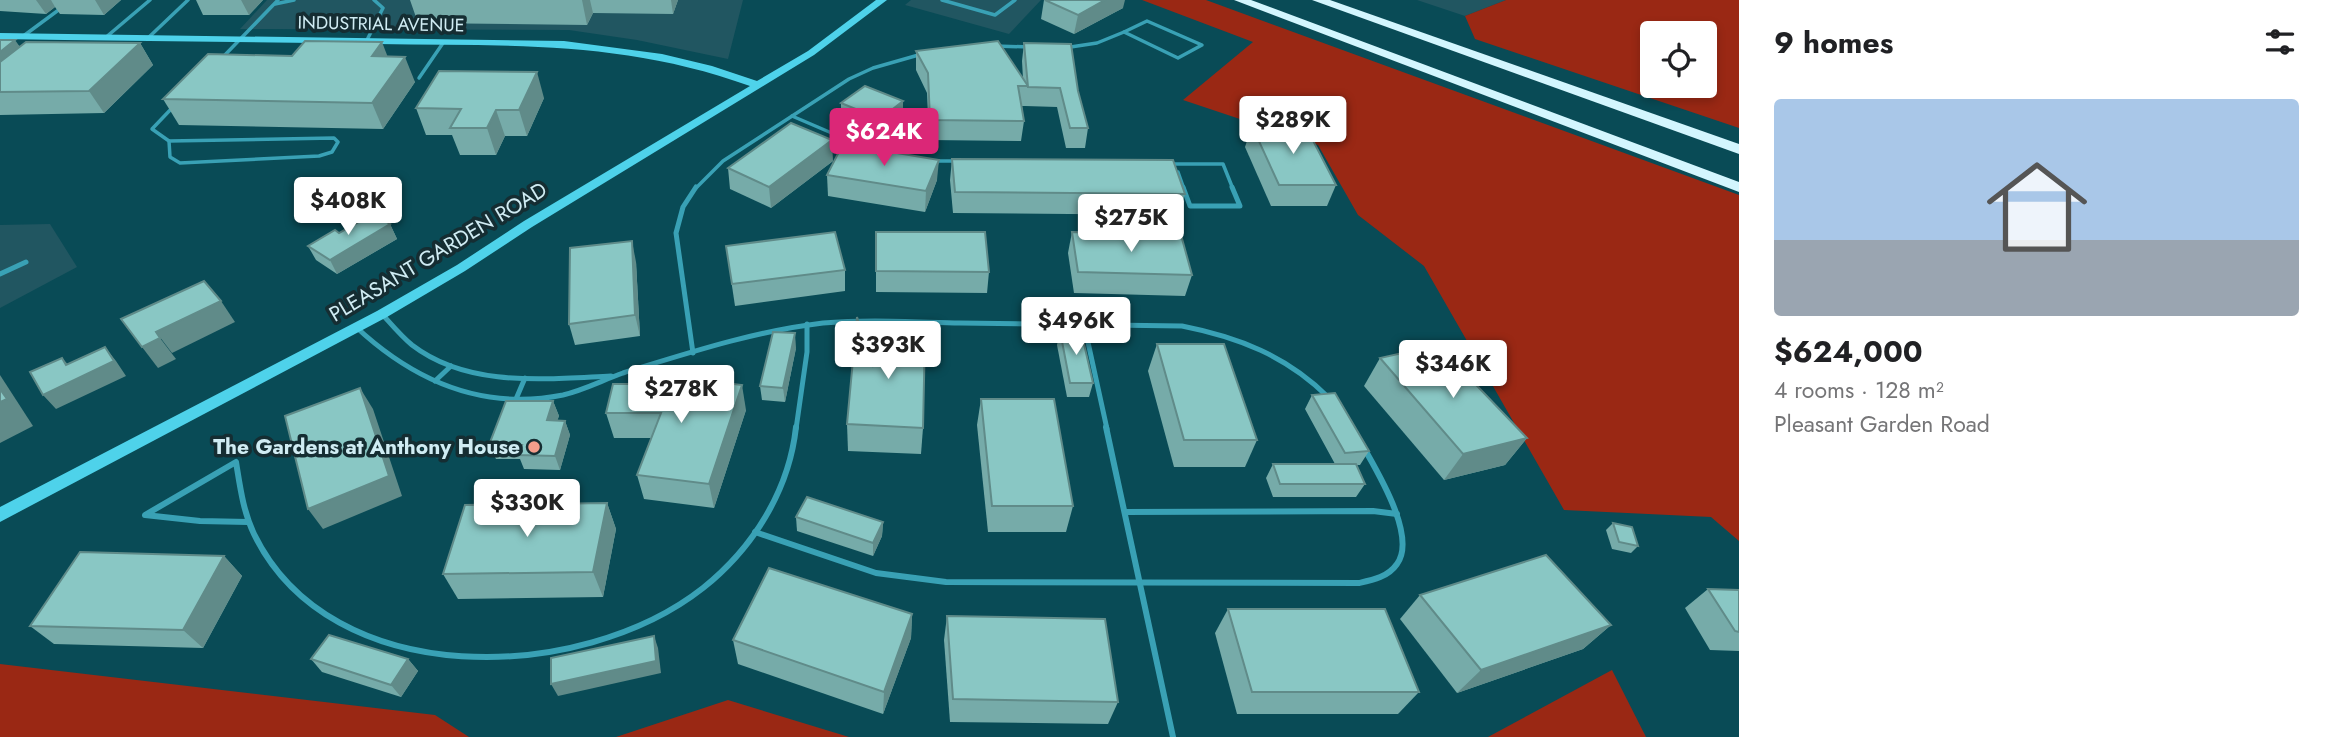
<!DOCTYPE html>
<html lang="en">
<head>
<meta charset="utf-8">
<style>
  body { margin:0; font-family:Jost,sans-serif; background:#f2f2f2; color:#202124; height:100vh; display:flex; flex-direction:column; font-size:26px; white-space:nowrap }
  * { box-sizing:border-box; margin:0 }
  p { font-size:23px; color:#757577 }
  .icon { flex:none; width:38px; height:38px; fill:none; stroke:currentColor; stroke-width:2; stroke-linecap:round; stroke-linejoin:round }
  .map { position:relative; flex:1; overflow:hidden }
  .sheet { display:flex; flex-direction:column; background:#fff; width:595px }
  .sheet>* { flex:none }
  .tools { position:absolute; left:1640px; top:21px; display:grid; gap:14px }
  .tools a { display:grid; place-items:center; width:77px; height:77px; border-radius:7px; background:#fff; box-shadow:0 4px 10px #0003; font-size:35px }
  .price { position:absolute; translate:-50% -60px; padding:0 16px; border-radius:7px; background:#fff; color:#222; font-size:23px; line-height:46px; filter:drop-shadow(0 2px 4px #0008) }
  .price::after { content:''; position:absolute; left:50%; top:42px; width:21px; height:16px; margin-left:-10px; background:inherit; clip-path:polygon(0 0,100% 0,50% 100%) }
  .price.selected { background:#db2777; color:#fff }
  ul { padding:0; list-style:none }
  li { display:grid; align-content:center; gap:14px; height:371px; padding:0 35px }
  li span { display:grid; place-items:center; height:217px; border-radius:7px; color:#555 }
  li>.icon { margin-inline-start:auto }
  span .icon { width:126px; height:126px; fill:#fffc; stroke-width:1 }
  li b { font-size:30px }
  h2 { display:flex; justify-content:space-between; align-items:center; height:84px; padding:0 35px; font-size:30px }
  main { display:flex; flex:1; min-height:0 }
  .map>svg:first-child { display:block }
</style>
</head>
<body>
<main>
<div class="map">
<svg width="1739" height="737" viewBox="0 0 1739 737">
  <rect width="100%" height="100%" fill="#094b56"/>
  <g fill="#215661">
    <path d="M267,0H743L728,59L637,40L569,30L240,29Z"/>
    <path d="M911,0H1041L1009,34L905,5Z"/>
    <path d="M1417,0H1506L1465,16Z"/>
    <path d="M50,224L77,267L0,308V225Z"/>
  </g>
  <g fill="#9a2814" fill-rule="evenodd">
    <path d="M1142,0H1206L1739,195V541L1711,517L1564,510L1424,266L1358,215L1318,145L1183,100L1253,42Z"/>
    <path d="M1506,0H1739V128L1475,39L1465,16ZM1652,33H1704V86H1652Z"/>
    <path d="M0,664L435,715L469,737H0Z"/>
    <path d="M1612,670L1646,737H1488Z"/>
    <path d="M728,700L849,737H616Z"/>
  </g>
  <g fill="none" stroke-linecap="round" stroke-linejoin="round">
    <g stroke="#39a1b5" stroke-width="3.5">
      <path d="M942,0L995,15L1015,0"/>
      <path d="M275,4L294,0"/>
      <path d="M1147,21L1202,45L1178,58L1124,32Z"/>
      <path d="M22,37L72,0"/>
      <path d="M105,38L150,0"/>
      <path d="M148,38L188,0"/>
      <path d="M366,42L383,8L374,0"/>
      <path d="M994,46L1030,47"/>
      <path d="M1064,48L1097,43L1124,32"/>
      <path d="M222,58L278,0"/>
      <path d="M419,78L443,43"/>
      <path d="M792,116L869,149"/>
      <path d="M334,138L338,142L332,152L319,156L180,163L170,157L169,141Z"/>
      <path d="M169,141L152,129L173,107"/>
      <path d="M934,161H956"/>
      <path d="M1168,164H1223L1233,189"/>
      <path d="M1178,172L1184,189"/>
      <path d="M695,189L723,161L849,79L873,68L922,54"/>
    </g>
    <g stroke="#39a1b5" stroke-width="5">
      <path d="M1183,187L1190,206H1240L1232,187"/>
      <path d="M0,274L26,262"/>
      <path d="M382,314C392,325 401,336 412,345C468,388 545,379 611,376"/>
      <path d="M1084,324L1107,429"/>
      <path d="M356,327C414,381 482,411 563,395C584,390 603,380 623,373C688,353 755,331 823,323C868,319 914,322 960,323C1034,324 1108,325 1182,326C1238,337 1287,356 1328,397"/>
      <path d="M693,353L676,233L683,207L696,187"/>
      <path d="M435,381L451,366"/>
      <path d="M516,399L525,378"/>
      <path d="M796,429L807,352V324"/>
    </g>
    <g stroke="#39a1b5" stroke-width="6">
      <path d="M1106,427L1173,737"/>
      <path d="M1125,512L1373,511L1397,514"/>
      <path d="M248,522L200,521L145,515L236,462C240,486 243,511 254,534C331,692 581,684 703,588C753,548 789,491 796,427"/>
      <path d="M755,532L876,573L946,582L1359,583C1373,580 1388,577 1397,564C1417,537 1378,473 1364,448"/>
    </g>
    <path fill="#4ed2ea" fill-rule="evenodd" d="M876,0H887L814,55L532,227L465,271L387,317L0,522V507L377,311L457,265L524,221L750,86C623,40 509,46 377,44C251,42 126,41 0,39V33L564,41L662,54L712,66L757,81L808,51Z"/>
    <g fill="#d3f6fe" fill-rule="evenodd">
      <path d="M1234,0H1251L1739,182V192Z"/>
      <path d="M1312,0H1330L1739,144V154Z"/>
    </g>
  </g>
  <g fill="#76aba9">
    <path d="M0,0H121L104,15L60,14L55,7L46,14L0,11Z"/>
    <path d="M196,0H263L249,15H203Z"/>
    <path d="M410,0H678L673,14L593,13L587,25L418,23Z"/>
    <path d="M1044,0L1123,8L1074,34L1041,19Z"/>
    <path d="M0,40L20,46L140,43L153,65L104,113L0,115Z"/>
    <path d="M1024,43L1078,91L1088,128L1085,148H1066L1057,107L1025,106V105V106H1022L1024,121L1021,141L929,140L927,93L916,70V51L1023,79L1022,61Z"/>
    <path d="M387,56L415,82L383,129L179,125L163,99Z"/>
    <path d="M544,98L527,136H505L496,155H460L452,135H426L416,108Z"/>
    <path d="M841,103L903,115L880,133L841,117Z"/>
    <path d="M1252,126L1336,185L1327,206H1271L1245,147Z"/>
    <path d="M952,159L1185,194L1179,215L953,213L950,180Z"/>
    <path d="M833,161L771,208L730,189L728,168Z"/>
    <path d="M827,175L937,180L925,212L828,196Z"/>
    <path d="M390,224L397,239L337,274L316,260L308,246L339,233Z"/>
    <path d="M876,232L989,272L987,293L876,292Z"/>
    <path d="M1072,232L1192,275L1185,296L1074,293L1068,253Z"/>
    <path d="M726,246L845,270V291L735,306Z"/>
    <path d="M636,262L640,336L575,345L569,324Z"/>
    <path d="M1060,331L1093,383L1089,397H1067L1057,345Z"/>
    <path d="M1157,344L1257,440L1245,467H1174L1148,371Z"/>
    <path d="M796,348L785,402L762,400L760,386Z"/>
    <path d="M1380,358L1527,438L1505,465L1444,480L1364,386Z"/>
    <path d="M873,367L923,428L921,454L848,451L847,424Z"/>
    <path d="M1312,395L1369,451L1360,465H1357L1365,484L1356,497H1273L1266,478L1273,464H1335L1305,409Z"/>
    <path d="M981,399L1073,506L1066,532H988L977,425Z"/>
    <path d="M553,401L559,416L557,420L565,421L570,435L560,470L524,469L520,459H496L489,445Z"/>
    <path d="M746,410L714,508L644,499L637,475L651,438H614L606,413Z"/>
    <path d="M607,503L616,529L603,597L458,599L443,574Z"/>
    <path d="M796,517L883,522L882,536L873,556L797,531Z"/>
    <path d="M1613,523L1638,546L1631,553L1612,549L1606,530Z"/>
    <path d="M224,556L242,576L203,648L54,644L30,626Z"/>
    <path d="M1708,589L1739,590V651L1710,650L1685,608Z"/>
    <path d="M1420,595L1611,625L1583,649L1457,693L1400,619Z"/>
    <path d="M1228,609L1419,692L1398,714H1237L1215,633Z"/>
    <path d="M912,614L911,638L883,714L738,664L733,640Z"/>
    <path d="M947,616L1118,702L1108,724L950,722L944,640Z"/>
    <path d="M311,659H408L418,671L401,697L322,672Z"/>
  </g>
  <g fill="#608b89">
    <path d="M36,0H51L55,7L46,14Z"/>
    <path d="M95,0H121L104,15Z"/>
    <path d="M241,0H263L249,15Z"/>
    <path d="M582,0H590L593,13L587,25Z"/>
    <path d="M671,0H678L673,14Z"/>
    <path d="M1105,0H1125L1123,8L1074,34L1078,15Z"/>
    <path d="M15,40L30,61L0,86V52Z"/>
    <path d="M382,42L392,68L372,56Z"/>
    <path d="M140,43L153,65L104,113L89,91Z"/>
    <path d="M405,57L415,82L383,129L372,103Z"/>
    <path d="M537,72L544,98L527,136L519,110Z"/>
    <path d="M903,101V115L880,133V119Z"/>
    <path d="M496,110L505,136L496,155L487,128Z"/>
    <path d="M832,140L833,161L771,208L769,187Z"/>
    <path d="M939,160L937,180L925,212L926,191Z"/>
    <path d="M390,224L397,239L337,274L330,260Z"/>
    <path d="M632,241L636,262L640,336L635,315Z"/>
    <path d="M221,301L235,322L172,353L156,332Z"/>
    <path d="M795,333L796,348L785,402L783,388Z"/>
    <path d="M160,338L176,359L158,368L142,347Z"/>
    <path d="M105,347L116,361L126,376L56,409L43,395L66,365L62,358L75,372Z"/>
    <path d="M0,375L33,426L0,443Z"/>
    <path d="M742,385L746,410L714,508L709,484Z"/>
    <path d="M360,388L373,409L402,496L323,529L308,509Z"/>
    <path d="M553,401L559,416L553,434L547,420Z"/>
    <path d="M565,421L570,435L560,470L555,456Z"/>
    <path d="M1527,438L1505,465L1444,480L1463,454Z"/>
    <path d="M607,503L616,529L603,597L593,572Z"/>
    <path d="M883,522L882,536L873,556V543Z"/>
    <path d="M224,556L242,576L203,648L183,630Z"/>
    <path d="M912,614L911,638L883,714L884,692Z"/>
    <path d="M1611,625L1583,649L1457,693L1481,670Z"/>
    <path d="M654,636L658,648L661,673L558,696L551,684Z"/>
    <path d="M408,659L418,671L401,697L391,685Z"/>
  </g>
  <g fill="#89c7c4" stroke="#608b89" stroke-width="2">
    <path d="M1045,0H1105L1078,15Z"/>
    <path d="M0,40H15L0,52Z"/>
    <path d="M305,41L382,42L372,56L405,57L372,103L163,99L208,54L292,56Z"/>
    <path d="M998,41L1028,86H1018L1024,121L930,120L928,73L916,51Z"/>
    <path d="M26,42L140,43L89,91L0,92V62Z"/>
    <path d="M1024,43L1071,44L1078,91L1088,128H1070L1060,88L1028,87Z"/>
    <path d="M439,71L537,72L519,110H496L487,128H450L461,109L416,108Z"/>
    <path d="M865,86L903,101L880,119L841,103Z"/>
    <path d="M791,123L832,140L769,187L728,168Z"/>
    <path d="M1252,126L1306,127L1336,185H1279Z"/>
    <path d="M843,144L939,160L926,191L827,175Z"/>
    <path d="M952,159L1173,160L1185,194L955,192Z"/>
    <path d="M373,214L390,224L330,260L308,246L335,230L339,233Z"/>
    <path d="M835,232L845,270L732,284L726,246Z"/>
    <path d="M876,232H985L989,272L876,271Z"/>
    <path d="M1072,232L1181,235L1192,275L1078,272Z"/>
    <path d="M632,241L635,315L569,324L570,248Z"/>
    <path d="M204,281L221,301L156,332L160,338L142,347L121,319Z"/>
    <path d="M857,317L873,367L875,332L925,334L923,428L847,424Z"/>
    <path d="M1060,331H1081L1093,383H1070Z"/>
    <path d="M773,332L795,333L783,388L760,386Z"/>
    <path d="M1157,344H1224L1257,440H1184Z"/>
    <path d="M1438,345L1527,438L1463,454L1380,358Z"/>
    <path d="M105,347L114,361L43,395L30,372L62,358L66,365Z"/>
    <path d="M675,377L742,385L709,484L637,475L661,413H606L613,384H673Z"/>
    <path d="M360,388L389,476L308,509L285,416Z"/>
    <path d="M0,389L7,399L0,402Z"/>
    <path d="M1335,393L1369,451L1345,453L1312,395Z"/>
    <path d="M981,399H1054L1073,506H992Z"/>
    <path d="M506,401H553L547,420L565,421L555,456L518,455L522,445H489Z"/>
    <path d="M1273,464H1356L1365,484H1280Z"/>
    <path d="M807,497L883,522L873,543L796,517Z"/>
    <path d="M607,503L593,572L443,574L465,505Z"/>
    <path d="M1613,523L1632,527L1638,546L1619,542Z"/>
    <path d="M80,552L224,556L183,630L30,626Z"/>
    <path d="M1546,555L1611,625L1481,670L1420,595Z"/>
    <path d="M769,568L912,614L884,692L733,640Z"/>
    <path d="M1708,589L1739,590V632L1735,631Z"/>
    <path d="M1228,609H1385L1419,692H1252Z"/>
    <path d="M947,616L1105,619L1118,702L953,699Z"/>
    <path d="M329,635L408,659L391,685L311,659Z"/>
    <path d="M654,636L656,661L551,684V658Z"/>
  </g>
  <circle fill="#f49d8b" stroke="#152d32" stroke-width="2.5" cx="534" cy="447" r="7"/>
  <g text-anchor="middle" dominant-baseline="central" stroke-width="7" stroke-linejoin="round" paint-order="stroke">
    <g font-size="18" fill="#d0ecf3" stroke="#152d32">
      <text transform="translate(381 24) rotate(1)">INDUSTRIAL AVENUE</text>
    </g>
    <g font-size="21" fill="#d0ecf3" stroke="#152d32">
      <text transform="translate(438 252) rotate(-31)">PLEASANT GARDEN ROAD</text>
    </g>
    <g font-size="21" font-weight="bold" fill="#d0ecf3" stroke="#152d32" text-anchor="end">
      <text x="520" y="447">The Gardens at Anthony House</text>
    </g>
  </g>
</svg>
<div class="tools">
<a><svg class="icon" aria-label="locate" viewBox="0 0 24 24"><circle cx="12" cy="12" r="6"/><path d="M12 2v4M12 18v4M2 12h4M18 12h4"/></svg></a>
</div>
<b class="price" style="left:1293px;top:156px">$289K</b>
<b class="price selected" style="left:884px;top:168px">$624K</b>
<b class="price" style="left:348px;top:237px">$408K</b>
<b class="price" style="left:1131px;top:254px">$275K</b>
<b class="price" style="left:1076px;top:357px">$496K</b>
<b class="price" style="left:888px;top:381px">$393K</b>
<b class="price" style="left:1453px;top:400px">$346K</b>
<b class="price" style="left:681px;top:425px">$278K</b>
<b class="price" style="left:527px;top:539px">$330K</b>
</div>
<section class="sheet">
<h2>9 homes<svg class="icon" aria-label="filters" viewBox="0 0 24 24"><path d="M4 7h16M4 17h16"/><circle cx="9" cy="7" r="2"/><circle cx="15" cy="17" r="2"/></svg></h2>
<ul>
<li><span style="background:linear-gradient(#a9c7e8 65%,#9aa5b1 0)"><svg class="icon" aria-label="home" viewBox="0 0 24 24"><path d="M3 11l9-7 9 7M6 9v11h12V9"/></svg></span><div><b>$624,000</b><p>4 rooms · 128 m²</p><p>Pleasant Garden Road</p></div></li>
</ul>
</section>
</main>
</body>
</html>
